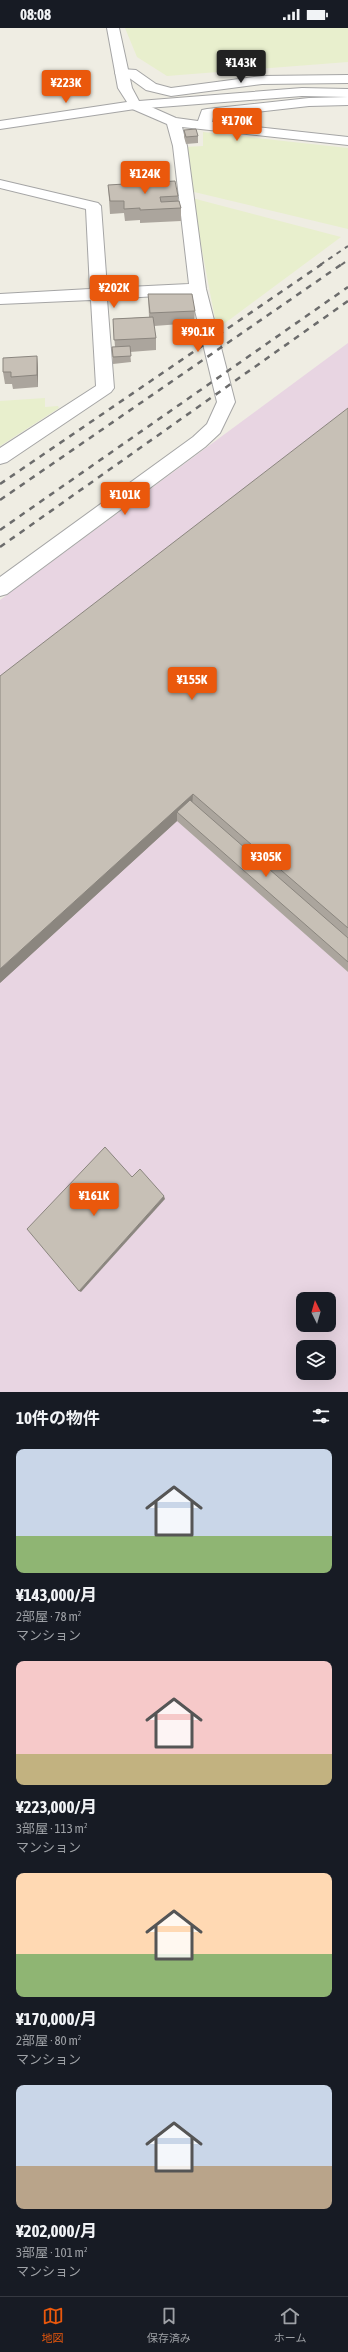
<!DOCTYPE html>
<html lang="ja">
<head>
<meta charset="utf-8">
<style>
  body { margin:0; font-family:"Asap Condensed","Noto Sans JP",sans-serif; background:#242831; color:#f1f3f6; height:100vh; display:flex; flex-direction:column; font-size:15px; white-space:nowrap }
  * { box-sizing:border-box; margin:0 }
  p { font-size:13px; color:#9ea1a6 }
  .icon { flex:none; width:22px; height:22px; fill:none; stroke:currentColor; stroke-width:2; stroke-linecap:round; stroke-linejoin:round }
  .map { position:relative; height:1364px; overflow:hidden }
  .side { display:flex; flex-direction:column; background:#171b24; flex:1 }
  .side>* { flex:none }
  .needle { width:26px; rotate:355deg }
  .controls { position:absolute; left:296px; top:1264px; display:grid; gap:8px }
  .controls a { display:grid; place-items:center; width:40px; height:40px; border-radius:8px; background:#171b24; box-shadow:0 4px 16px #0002; font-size:20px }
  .price { position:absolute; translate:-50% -34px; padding:0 9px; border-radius:4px; background:#ea580c; color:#fff; font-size:13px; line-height:26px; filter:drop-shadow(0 1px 2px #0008) }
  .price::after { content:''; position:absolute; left:50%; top:24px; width:12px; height:9px; margin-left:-6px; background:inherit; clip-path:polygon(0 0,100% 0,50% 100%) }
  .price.selected { background:#222; color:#fff }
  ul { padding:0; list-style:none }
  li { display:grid; align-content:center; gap:8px; height:212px; padding:0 16px }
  li span { display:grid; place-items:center; height:124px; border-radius:8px; color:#555 }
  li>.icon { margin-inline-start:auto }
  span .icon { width:72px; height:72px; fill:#fffc; stroke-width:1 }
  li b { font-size:17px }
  h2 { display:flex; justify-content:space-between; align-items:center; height:48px; padding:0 16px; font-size:17px }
  .status { display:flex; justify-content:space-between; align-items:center; height:28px; padding:0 20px; background:#171b24; direction:ltr }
  .status svg { height:11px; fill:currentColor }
  .tab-bar { display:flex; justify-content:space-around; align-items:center; height:56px; border-top:1px solid #363941; background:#171b24; font-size:11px; color:#9ea1a6 }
  .tab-bar a { display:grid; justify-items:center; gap:2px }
  .tab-bar .selected { color:#ea580c }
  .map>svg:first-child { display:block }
</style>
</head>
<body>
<div class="status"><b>08:08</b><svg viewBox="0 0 49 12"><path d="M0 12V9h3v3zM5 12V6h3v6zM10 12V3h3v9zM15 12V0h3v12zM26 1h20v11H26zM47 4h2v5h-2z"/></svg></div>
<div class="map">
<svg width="348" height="1364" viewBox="0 0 348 1364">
  <rect width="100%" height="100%" fill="#efede3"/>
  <path fill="#e8d5e2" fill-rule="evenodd" d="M348,315V1364H0V572ZM303,1271H329V1297H303ZM303,1319H329V1345H303Z"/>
  <g fill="#e8efcd">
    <path d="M125,0H348V34L167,48L137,29Z"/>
    <path d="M203,104L348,120V201L190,163L184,119L203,118Z"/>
    <path d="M192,170L341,209L217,301Z"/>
    <path d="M45,370V379L58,378L59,380L0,418V373Z"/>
  </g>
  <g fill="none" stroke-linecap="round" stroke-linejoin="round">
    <g stroke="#a5a5a5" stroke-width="2">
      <g id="minor">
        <path d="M122,41L136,42L156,56L171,60L262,48L348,47V55L262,56L171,68L146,62L128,49L117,48L115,45L117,42Z"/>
        <path d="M348,69V77L309,78L213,89L212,94L348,109V117L182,99L187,118L206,261L235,374L220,405L205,419L7,566L0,568V549L193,409L207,396L217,374L191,266L107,271L114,360L111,364L7,434L0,436V420L96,358L91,272L0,276V266L90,261L86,181L0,160V152L98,175L101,178L107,260L189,256L173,118L167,96L130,80L128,77L130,74H140L176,90L198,93L202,82L207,81L309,70Z"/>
      </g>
    </g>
    <g stroke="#a5a5a5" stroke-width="2">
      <path id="tertiary" d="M107,0H119L132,60L139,73L302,60L348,61V69L302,68L135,81L0,101V93L127,74L118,60Z"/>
    </g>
    <use href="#minor" fill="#fff" fill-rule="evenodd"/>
    <use href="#tertiary" fill="#fff" fill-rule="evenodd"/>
    <g stroke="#6c6c6c" stroke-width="2" stroke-dasharray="5 5" stroke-linecap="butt">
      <path d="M320,237L348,218"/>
      <path d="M341,237L348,232"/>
    </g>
    <g stroke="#6c6c6c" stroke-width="2.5" stroke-dasharray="6 6" stroke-linecap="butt">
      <path d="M0,456L322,236"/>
      <path d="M0,472L342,236"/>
      <path d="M0,502L348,259"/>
      <path d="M0,519L348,273"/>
    </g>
  </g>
  <g fill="#aba59d">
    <path d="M184,102L198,108V115L186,116L184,109Z"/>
    <path d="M108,157L178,168V173L181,180V193L140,195V192L125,193L124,185L110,186Z"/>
    <path d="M148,266L195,283L194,295L154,298L156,310V322L130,324L131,334L113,336L112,319H115L113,291L149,289Z"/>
    <path d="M37,328L38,341V359L13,361L12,356H5L3,344Z"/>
    <path d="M348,380V944L177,793L0,955Z"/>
  </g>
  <g fill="#8b867f">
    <path d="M37,328L38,341V359L37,347Z"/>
    <path d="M193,766L192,779L177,784V793L0,955V941Z"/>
    <path d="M164,1168L165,1171L81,1264L79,1263Z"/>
  </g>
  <g fill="#c7c0b6" stroke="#8b867f">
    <path d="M196,101L198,108L186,109L184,102Z"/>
    <path d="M175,153L178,168L160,169L161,174L179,173L181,180L140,182V180L124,181V173H110L108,157Z"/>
    <path d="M148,266H192L195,283L150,285Z"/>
    <path d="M153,289L156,310L114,312L113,291Z"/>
    <path d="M130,318L131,328L113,329L112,319Z"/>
    <path d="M37,328V347L11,349V344H3V330Z"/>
    <path d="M348,380V900L193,766L0,941V648Z"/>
    <path d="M190,772L348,910V934L177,784Z"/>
    <path d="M105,1119L132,1149L140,1141L164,1168L79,1263L27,1201Z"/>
  </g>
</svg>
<div class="controls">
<a><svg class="needle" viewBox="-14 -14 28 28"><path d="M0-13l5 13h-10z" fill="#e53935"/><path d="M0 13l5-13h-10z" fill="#9ea1a6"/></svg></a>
<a><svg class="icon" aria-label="layers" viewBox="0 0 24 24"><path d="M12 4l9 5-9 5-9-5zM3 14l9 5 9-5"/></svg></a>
</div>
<b class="price selected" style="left:241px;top:56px">¥143K</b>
<b class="price" style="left:66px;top:76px">¥223K</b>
<b class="price" style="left:237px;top:114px">¥170K</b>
<b class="price" style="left:145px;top:167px">¥124K</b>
<b class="price" style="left:114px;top:281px">¥202K</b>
<b class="price" style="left:198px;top:325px">¥90.1K</b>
<b class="price" style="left:125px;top:488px">¥101K</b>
<b class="price" style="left:192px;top:673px">¥155K</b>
<b class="price" style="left:266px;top:850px">¥305K</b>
<b class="price" style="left:94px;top:1189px">¥161K</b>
</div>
<section class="side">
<h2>10件の物件<svg class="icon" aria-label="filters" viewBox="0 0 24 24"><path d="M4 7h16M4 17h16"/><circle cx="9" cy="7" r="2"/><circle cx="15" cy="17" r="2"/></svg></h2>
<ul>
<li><span style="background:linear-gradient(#c9d6e8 70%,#8fb573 0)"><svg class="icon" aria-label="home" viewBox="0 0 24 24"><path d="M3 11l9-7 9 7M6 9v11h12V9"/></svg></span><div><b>¥143,000/月</b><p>2部屋 · 78 m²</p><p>マンション</p></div></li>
<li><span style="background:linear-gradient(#f6c9c9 75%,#c2b280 0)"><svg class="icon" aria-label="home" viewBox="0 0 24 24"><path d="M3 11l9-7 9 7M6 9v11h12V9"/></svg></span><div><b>¥223,000/月</b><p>3部屋 · 113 m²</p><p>マンション</p></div></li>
<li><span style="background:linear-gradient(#ffd9b3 65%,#8fb573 0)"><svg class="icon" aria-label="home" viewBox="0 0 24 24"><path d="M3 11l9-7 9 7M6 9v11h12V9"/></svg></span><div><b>¥170,000/月</b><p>2部屋 · 80 m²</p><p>マンション</p></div></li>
<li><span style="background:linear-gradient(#c9d6e8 65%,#b9a48a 0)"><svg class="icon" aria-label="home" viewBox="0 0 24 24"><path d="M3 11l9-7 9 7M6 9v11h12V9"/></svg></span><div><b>¥202,000/月</b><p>3部屋 · 101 m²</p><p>マンション</p></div></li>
</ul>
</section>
<nav class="tab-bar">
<a class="selected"><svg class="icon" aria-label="map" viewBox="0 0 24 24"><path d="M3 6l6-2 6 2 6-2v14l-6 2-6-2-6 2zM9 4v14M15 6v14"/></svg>地図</a>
<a><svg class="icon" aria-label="saved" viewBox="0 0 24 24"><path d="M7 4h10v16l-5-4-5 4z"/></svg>保存済み</a>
<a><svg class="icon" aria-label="home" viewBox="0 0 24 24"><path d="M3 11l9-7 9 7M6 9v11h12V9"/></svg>ホーム</a>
</nav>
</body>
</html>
